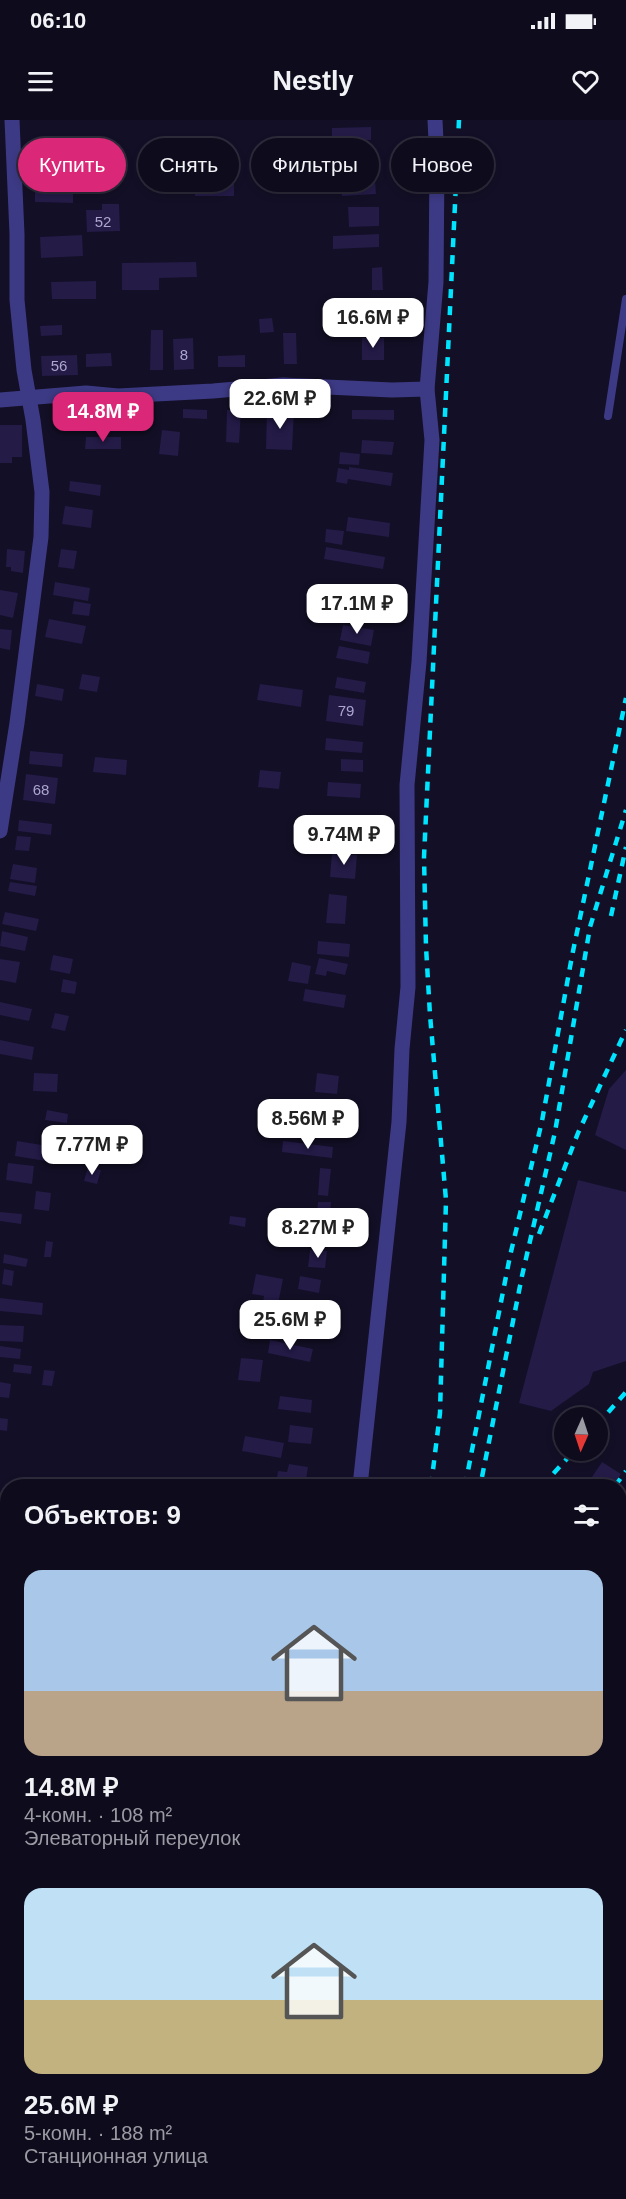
<!DOCTYPE html>
<html lang="ru">
<head>
<meta charset="utf-8">
<style>
  body { margin:0; font-family:Arial,sans-serif; background:#1c1929; color:#f1f3f6; height:100vh; display:flex; flex-direction:column; font-size:22px; white-space:nowrap }
  * { box-sizing:border-box; margin:0 }
  p { font-size:20px; color:#9b9ba3 }
  .icon { flex:none; width:33px; height:33px; fill:none; stroke:currentColor; stroke-width:2; stroke-linecap:round; stroke-linejoin:round }
  .map { position:relative; flex:1; overflow:hidden }
  .panel { position:absolute; left:0px; top:1359px; width:627px; height:720px; display:flex; flex-direction:column; background:#0e0b1c; border-radius:24px 24px 0 0; box-shadow:0 3px 9px #0003,0 0 0 2px #2e2b3b }
  .panel>* { flex:none }
  .top-card { position:absolute; left:18px; top:18px; width:591px; height:54px; display:flex; gap:12px }
  .needle { width:39px; rotate:183deg }
  .tools { position:absolute; left:554px; top:1287px; display:grid; gap:12px }
  .tools a { display:grid; place-items:center; width:54px; height:54px; border-radius:50%; background:#0e0b1c; box-shadow:0 3px 9px #0003,0 0 0 2px #2e2b3b; font-size:30px }
  .price { position:absolute; translate:-50% -51px; padding:0 14px; border-radius:12px; background:#fff; color:#222; font-size:20px; line-height:39px; filter:drop-shadow(0 2px 3px #0008) }
  .price::after { content:''; position:absolute; left:50%; top:36px; width:18px; height:14px; margin-left:-9px; background:inherit; clip-path:polygon(0 0,100% 0,50% 100%) }
  .price.current { background:#db2777; color:#fff }
  ul { padding:0; list-style:none }
  li { display:grid; align-content:center; gap:12px; height:318px; padding:0 24px }
  li span { display:grid; place-items:center; height:186px; border-radius:18px; color:#555 }
  li>.icon { margin-inline-start:auto }
  span .icon { width:108px; height:108px; fill:#fffc; stroke-width:1 }
  li b { font-size:26px }
  h2 { display:flex; justify-content:space-between; align-items:center; height:72px; padding:0 24px; font-size:26px }
  .tag { padding:0 21px; border-radius:27px; background:#0e0b1c; box-shadow:0 3px 9px #0003,0 0 0 2px #2e2b3b; font-size:21px; line-height:54px }
  .tag.current { background:#db2777; color:#fff }
  .status { display:flex; justify-content:space-between; align-items:center; height:42px; padding:0 30px; background:#0e0b1c; direction:ltr }
  .status svg { height:16px; fill:currentColor }
  header { display:flex; justify-content:space-between; align-items:center; height:78px; padding:0 24px; background:#0e0b1c; font-size:27px; font-weight:600 }
  .map>svg:first-child { display:block }
</style>
</head>
<body>
<div class="status"><b>06:10</b><svg viewBox="0 0 49 12"><path d="M0 12V9h3v3zM5 12V6h3v6zM10 12V3h3v9zM15 12V0h3v12zM26 1h20v11H26zM47 4h2v5h-2z"/></svg></div>
<header><svg class="icon" aria-label="menu" viewBox="0 0 24 24"><path d="M4 6h16M4 12h16M4 18h16"/></svg>Nestly<svg class="icon" aria-label="heart" viewBox="0 0 24 24"><path d="M12 20l-8-8c-3-5 5-10 8-4 3-6 11-1 8 4z"/></svg></header>
<div class="map">
<svg width="626" height="2079" viewBox="0 0 626 2079">
  <rect width="100%" height="100%" fill="#130f26"/>
  <g fill="#241b47">
    <path d="M371,7V20L332,21V8Z"/>
    <path d="M34,19L72,21V33L33,31Z"/>
    <path d="M370,22V29L342,30V23Z"/>
    <path d="M49,36H84V44H63V48H49Z"/>
    <path d="M373,45V56L342,57L341,47Z"/>
    <path d="M101,46L113,47L112,63L100,62Z"/>
    <rect x="35" y="57" width="18" height="11"/>
    <path d="M375,60L376,74L342,76L341,62Z"/>
    <rect x="195" y="61" width="39" height="15"/>
    <path d="M35,70H73V83L35,82Z"/>
    <path d="M102,84H119L120,111L87,112L86,90H102Z"/>
    <path d="M348,87H379V106L349,107Z"/>
    <path d="M379,114V127L333,129V116Z"/>
    <path d="M82,115L83,136L41,138L40,117Z"/>
    <path d="M196,142L197,157L159,158V170H122V143Z"/>
    <path d="M382,147L383,170H372V148Z"/>
    <path d="M96,161V179H52L51,162Z"/>
    <path d="M356,181L383,182V197L356,196Z"/>
    <path d="M272,198L274,212L260,213L259,199Z"/>
    <path d="M62,205V215L41,216L40,206Z"/>
    <path d="M151,210H163V250H150Z"/>
    <path d="M283,213H296L297,244H284Z"/>
    <path d="M193,218L194,249L174,250L173,219Z"/>
    <rect x="362" y="218" width="22" height="22"/>
    <path d="M111,233L112,246L86,247V234Z"/>
    <path d="M77,235L78,255L42,256L41,236Z"/>
    <path d="M245,235V247H218V236Z"/>
    <rect x="84" y="288" width="12" height="13"/>
    <path d="M183,289L207,290V299L183,298Z"/>
    <path d="M227,290H241L239,323L226,322Z"/>
    <path d="M267,290H294L292,330L266,329Z"/>
    <path d="M352,290H394V300L352,299Z"/>
    <path d="M0,305H22V337H12V343H0Z"/>
    <path d="M162,310L180,312L178,336L159,334Z"/>
    <path d="M86,317H121V329H85Z"/>
    <path d="M362,320L394,322L392,335L361,333Z"/>
    <path d="M340,332L360,334L359,345L339,344Z"/>
    <path d="M349,347L393,353L391,366L348,359L347,364L336,362L338,348L349,350Z"/>
    <path d="M70,361L101,365L100,376L69,371Z"/>
    <path d="M65,386L93,390L91,408L62,404Z"/>
    <path d="M348,397L390,403L389,417L346,411Z"/>
    <path d="M326,409L344,411L342,425L325,422Z"/>
    <path d="M326,427L385,437L383,449L324,439Z"/>
    <path d="M7,429L25,431L23,453L11,451V447H6Z"/>
    <path d="M61,429L77,431L74,449L58,447Z"/>
    <path d="M55,462L90,468L88,481L53,475Z"/>
    <path d="M352,467L381,471L377,500L358,498L361,481L351,479Z"/>
    <path d="M0,470L18,473L13,498L0,495Z"/>
    <path d="M74,481L91,484L89,496L72,494Z"/>
    <path d="M49,499L86,506L82,524L45,517Z"/>
    <path d="M343,505L374,510L371,526L340,520Z"/>
    <path d="M0,509L12,510L10,530L0,528Z"/>
    <path d="M339,526L370,532L368,544L336,538Z"/>
    <path d="M82,554L100,557L97,572L79,569Z"/>
    <path d="M337,557L366,562L364,573L335,568Z"/>
    <path d="M37,564L64,569L62,581L35,576Z"/>
    <path d="M260,564L303,570L301,587L257,580Z"/>
    <path d="M329,575L366,580L363,606L326,601Z"/>
    <path d="M326,618L363,622L362,633L325,630Z"/>
    <path d="M30,631L63,634L62,647L29,644Z"/>
    <path d="M95,637L127,640L126,655L93,652Z"/>
    <path d="M341,639L363,640V652L341,651Z"/>
    <path d="M260,650L281,652L279,669L258,667Z"/>
    <path d="M26,654L58,658L55,684L23,680Z"/>
    <path d="M328,662L361,664L360,678L327,676Z"/>
    <path d="M19,700L52,704L51,715L18,711Z"/>
    <path d="M17,716L31,717L29,731L15,730Z"/>
    <path d="M332,733L357,735L355,759L330,757Z"/>
    <path d="M13,744L37,748L35,763L10,759Z"/>
    <path d="M10,762L37,766L35,776L8,771Z"/>
    <path d="M329,774L347,776L345,804L326,803Z"/>
    <path d="M5,792L39,799L36,811L2,804Z"/>
    <path d="M2,811L28,817L25,831L0,826Z"/>
    <path d="M318,821L350,824L349,837L317,834Z"/>
    <path d="M53,835L73,839L70,854L50,850Z"/>
    <path d="M319,838L348,844L345,855L327,851L326,856L315,854Z"/>
    <path d="M0,839L20,842L16,863L0,860Z"/>
    <path d="M292,842L311,846L308,864L288,861Z"/>
    <path d="M63,859L77,862L75,874L61,872Z"/>
    <path d="M305,869L346,875L344,888L303,881Z"/>
    <path d="M0,882L32,889L29,901L0,895Z"/>
    <path d="M55,893L69,896L65,911L51,908Z"/>
    <path d="M0,920L34,927L32,940L0,934Z"/>
    <path d="M626,950V1030L595,1015L609,969Z"/>
    <path d="M34,953L58,954L57,972L33,971Z"/>
    <path d="M317,953L339,956L337,974L315,972Z"/>
    <path d="M309,984L339,987L337,1003L308,1000Z"/>
    <path d="M47,990L68,994L67,1003L45,1000Z"/>
    <path d="M271,1000L284,1001L282,1015L270,1013Z"/>
    <path d="M293,1000L309,1001L308,1011L303,1010L302,1018L291,1017Z"/>
    <path d="M17,1021L48,1026L46,1041L15,1036Z"/>
    <path d="M283,1021L333,1027L332,1038L282,1032Z"/>
    <path d="M8,1043L34,1046L32,1064L6,1060Z"/>
    <path d="M88,1047L101,1050L97,1064L84,1061Z"/>
    <path d="M320,1048L331,1049L328,1076L318,1075Z"/>
    <path d="M578,1060L626,1072V1241L593,1252L589,1264L551,1291L519,1283Z"/>
    <path d="M36,1071L51,1073L49,1091L34,1089Z"/>
    <path d="M318,1082H331L330,1094L317,1093Z"/>
    <path d="M0,1092L22,1094L21,1104L0,1101Z"/>
    <path d="M230,1096L246,1098L245,1107L229,1104Z"/>
    <path d="M293,1106L327,1108V1120L293,1119Z"/>
    <path d="M46,1121L53,1122L51,1137H44Z"/>
    <path d="M310,1130L327,1131L325,1148L308,1147Z"/>
    <path d="M4,1134L28,1139L26,1147L3,1143Z"/>
    <path d="M4,1149L14,1151L12,1166L2,1164Z"/>
    <path d="M256,1154L283,1159L278,1184L263,1182L264,1176L252,1174Z"/>
    <path d="M300,1156L321,1160L319,1173L298,1169Z"/>
    <path d="M0,1178L43,1183L42,1195L0,1191Z"/>
    <path d="M280,1185L320,1191L318,1204L277,1198Z"/>
    <path d="M0,1205L24,1206L23,1222L0,1221Z"/>
    <path d="M270,1220L313,1229L310,1242L268,1233Z"/>
    <path d="M0,1226L21,1229L20,1239L0,1237Z"/>
    <path d="M241,1238L263,1240L260,1262L238,1260Z"/>
    <path d="M14,1244L32,1246L31,1254L13,1252Z"/>
    <path d="M44,1250L55,1251L52,1266L42,1265Z"/>
    <path d="M0,1262L11,1264L9,1278L0,1277Z"/>
    <path d="M280,1276L312,1280L311,1293L278,1289Z"/>
    <path d="M0,1298L8,1299L7,1311L0,1310Z"/>
    <path d="M290,1305L313,1308L311,1324L288,1322Z"/>
    <path d="M245,1316L284,1323L281,1338L242,1331Z"/>
    <path d="M602,1342L621,1354L612,1366H586Z"/>
    <path d="M289,1344L308,1347L305,1366L276,1364L278,1351L287,1352Z"/>
    <path d="M626,1377V1413L620,1423V1386Z"/>
    <path d="M620,1837L626,1839V1862L620,1861Z"/>
    <path d="M620,1883H626L621,1934L620,1933Z"/>
    <path d="M516,2072H569L626,2077V2079H515Z"/>
  </g>
  <g fill="none" stroke-linecap="round" stroke-linejoin="round">
    <g stroke="#3d3a85" stroke-width="8">
      <path d="M608,296L626,179"/>
      <path d="M620,1676L626,1677"/>
      <path d="M620,1807L626,1782"/>
      <path d="M620,2063L626,2064"/>
    </g>
    <g stroke="#3d3a85" stroke-width="15">
      <path d="M0,280L86,273L118,276L213,271L283,265L392,270L427,269"/>
      <path d="M0,711L17,603L41,417L42,372L33,300L24,250L17,180V114L12,0"/>
      <path d="M360,1366L399,1002L402,929L408,867L407,665L419,542L432,320L427,269L436,162L437,41L435,0"/>
      <path d="M0,1520L8,1522"/>
      <path d="M208,2072L209,2079"/>
      <path d="M160,2079L163,2072"/>
    </g>
    <g stroke="#00e5ff" stroke-width="4.5" stroke-dasharray="9 8" stroke-linecap="butt">
      <path d="M611,796L626,727"/>
      <path d="M539,1114L578,1013L626,910"/>
      <path d="M597,1305L626,1272"/>
      <path d="M482,1357L522,1156L555,1012L590,807L626,690"/>
      <path d="M431,1366L440,1293L446,1080L430,895L426,827L424,737L459,0"/>
      <path d="M465,1366L510,1136L542,1001L572,836L626,578"/>
      <path d="M542,1366L575,1330"/>
      <path d="M615,1366L626,1351"/>
      <path d="M323,2079L324,2072"/>
      <path d="M353,2079L354,2072"/>
    </g>
  </g>
  <g text-anchor="middle" dominant-baseline="central" stroke-width="6" stroke-linejoin="round" paint-order="stroke">
    <g font-size="15" fill="#aca6d1">
      <text x="103" y="101">52</text>
      <text x="184" y="234">8</text>
      <text x="59" y="245">56</text>
      <text x="346" y="590">79</text>
      <text x="41" y="669">68</text>
    </g>
  </g>
</svg>
<div class="tools">
<a><svg class="needle" viewBox="-14 -14 28 28"><path d="M0-13l5 13h-10z" fill="#e53935"/><path d="M0 13l5-13h-10z" fill="#9b9ba3"/></svg></a>
</div>
<b class="price" style="left:373px;top:229px">16.6M ₽</b>
<b class="price" style="left:280px;top:310px">22.6M ₽</b>
<b class="price current" style="left:103px;top:323px">14.8M ₽</b>
<b class="price" style="left:357px;top:515px">17.1M ₽</b>
<b class="price" style="left:344px;top:746px">9.74M ₽</b>
<b class="price" style="left:308px;top:1030px">8.56M ₽</b>
<b class="price" style="left:92px;top:1056px">7.77M ₽</b>
<b class="price" style="left:318px;top:1139px">8.27M ₽</b>
<b class="price" style="left:290px;top:1231px">25.6M ₽</b>
<div class="top-card">
<a class="tag current">Купить</a>
<a class="tag">Снять</a>
<a class="tag">Фильтры</a>
<a class="tag">Новое</a>
</div>
<section class="panel">
<h2>Объектов: 9<svg class="icon" aria-label="filters" viewBox="0 0 24 24"><path d="M4 7h16M4 17h16"/><circle cx="9" cy="7" r="2"/><circle cx="15" cy="17" r="2"/></svg></h2>
<ul>
<li><span style="background:linear-gradient(#a9c7e8 65%,#b9a48a 0)"><svg class="icon" aria-label="home" viewBox="0 0 24 24"><path d="M3 11l9-7 9 7M6 9v11h12V9"/></svg></span><div><b>14.8M ₽</b><p>4-комн. · 108 m²</p><p>Элеваторный переулок</p></div></li>
<li><span style="background:linear-gradient(#bfe0f5 60%,#c2b280 0)"><svg class="icon" aria-label="home" viewBox="0 0 24 24"><path d="M3 11l9-7 9 7M6 9v11h12V9"/></svg></span><div><b>25.6M ₽</b><p>5-комн. · 188 m²</p><p>Станционная улица</p></div></li>
</ul>
</section>
</div>
</body>
</html>
